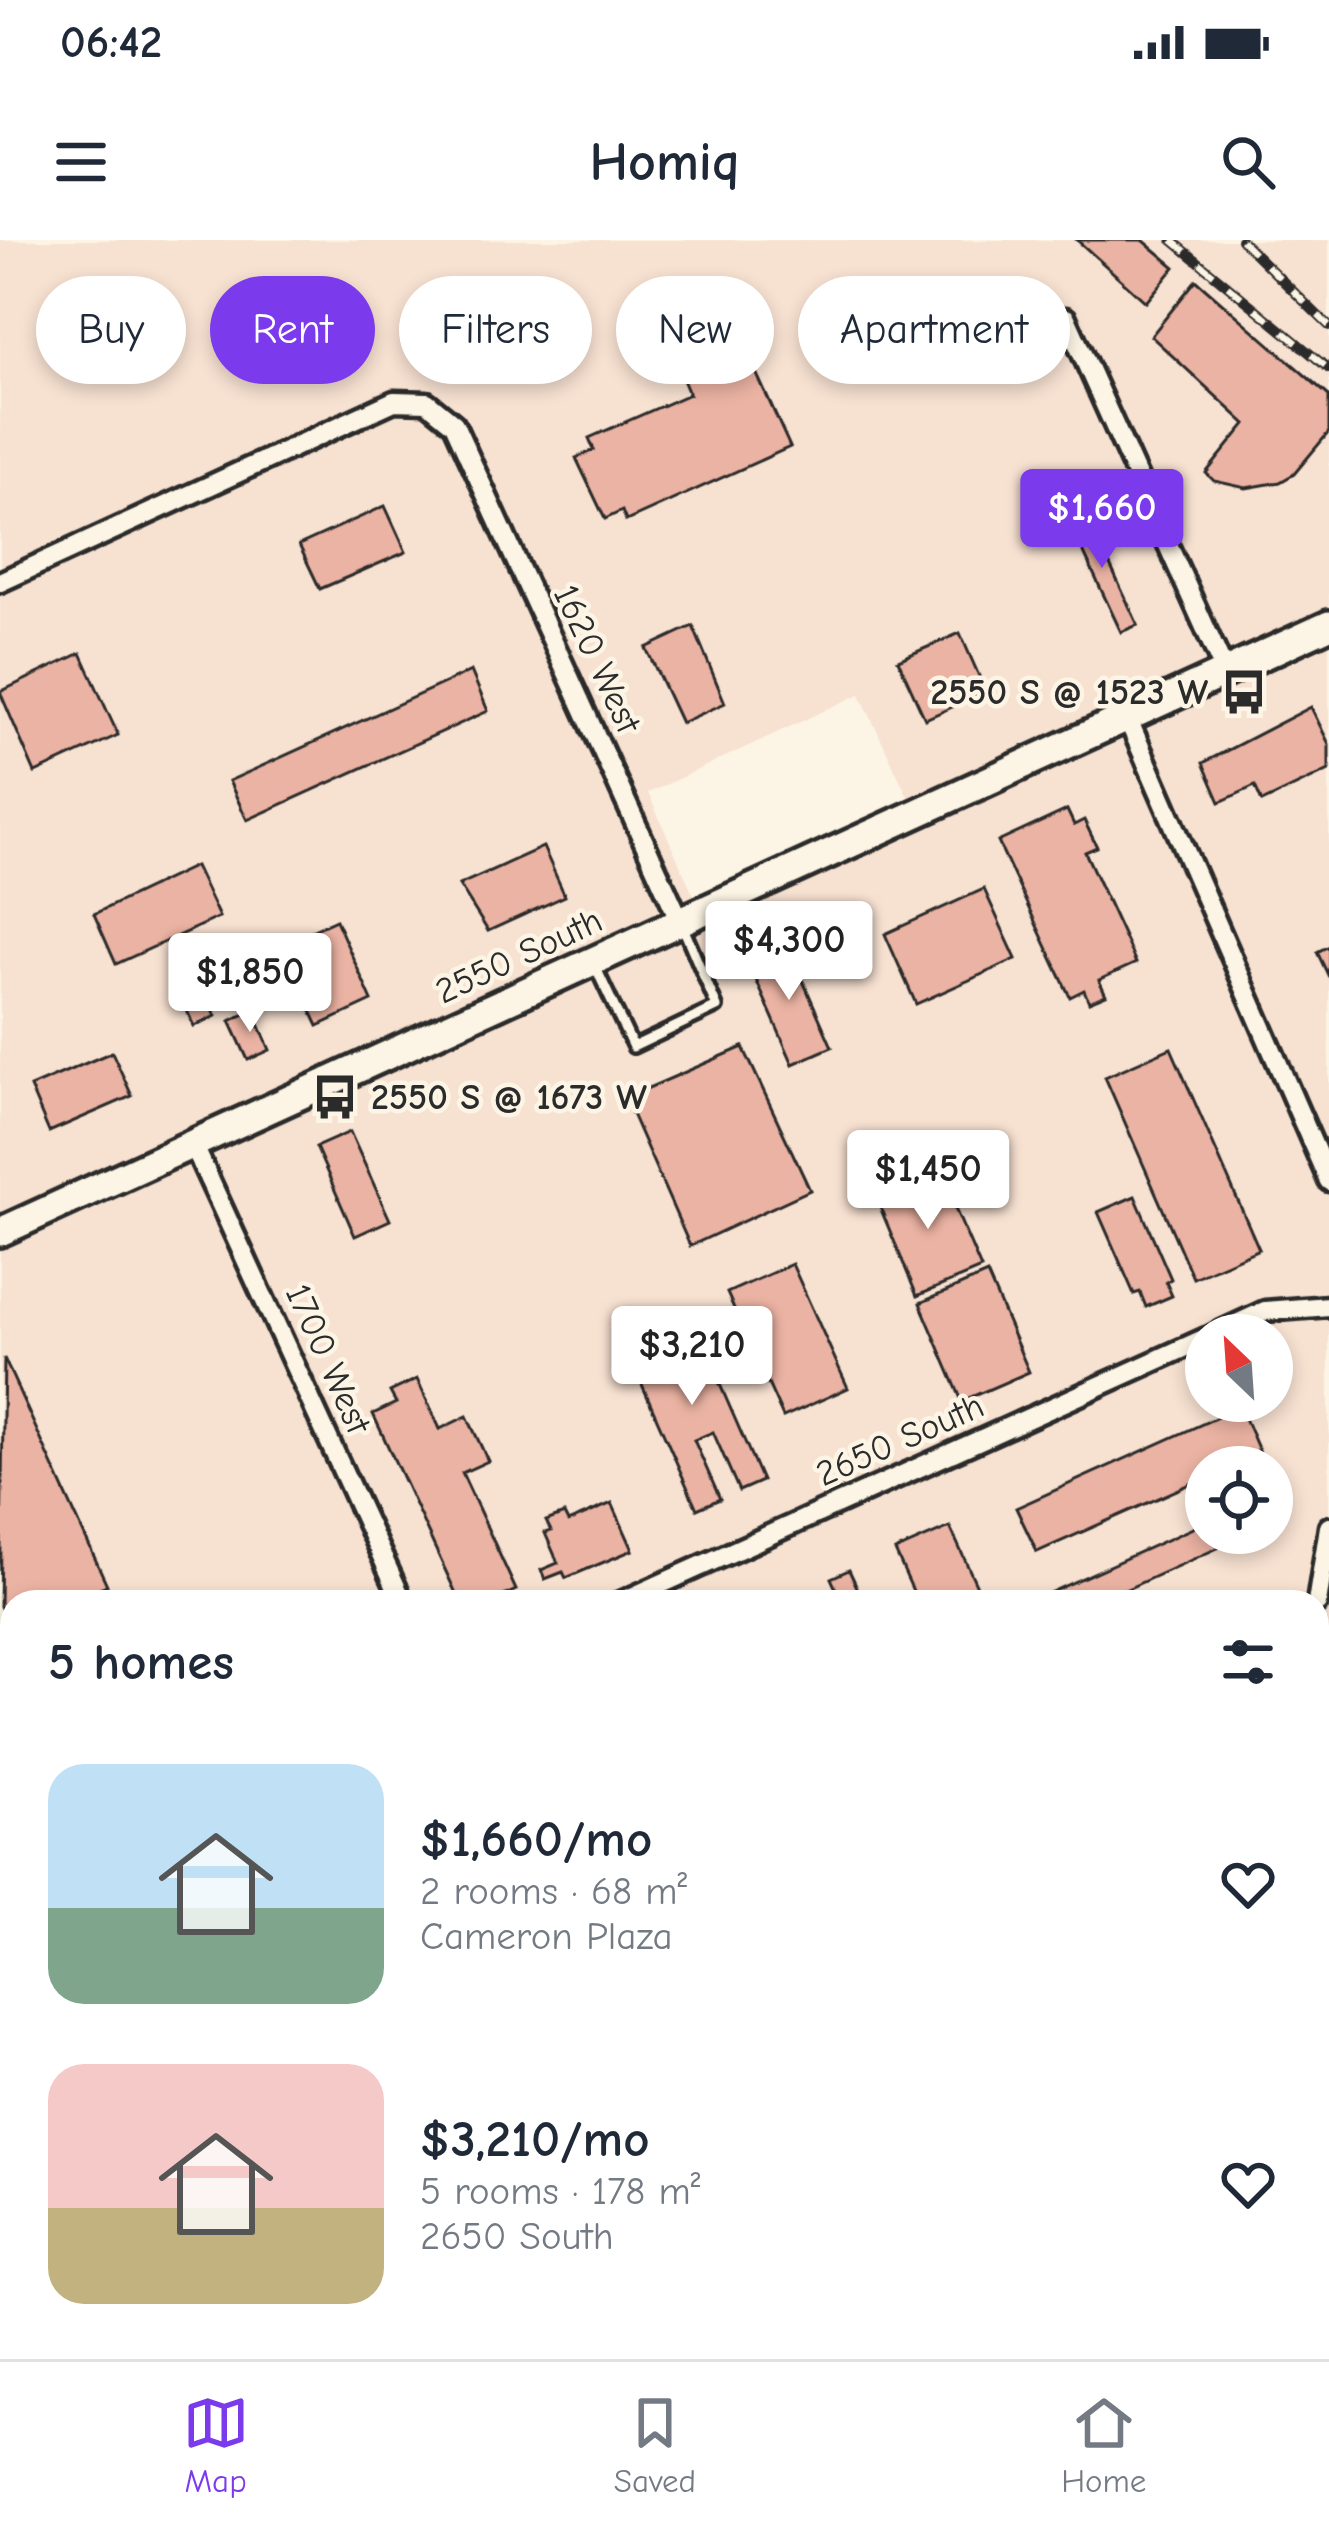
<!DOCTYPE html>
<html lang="en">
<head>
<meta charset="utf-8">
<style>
  body { margin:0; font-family:"Comic Neue",sans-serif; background:#f2f2f3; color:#1f2937; height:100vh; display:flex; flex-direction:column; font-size:45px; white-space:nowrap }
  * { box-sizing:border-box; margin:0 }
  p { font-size:39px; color:#747a83 }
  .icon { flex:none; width:66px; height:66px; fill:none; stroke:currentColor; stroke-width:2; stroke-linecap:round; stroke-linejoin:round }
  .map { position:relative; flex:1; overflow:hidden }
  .side { position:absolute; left:0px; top:1350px; width:1329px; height:771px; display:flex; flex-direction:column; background:#fff; border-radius:36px 36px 0 0; box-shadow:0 6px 18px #0003 }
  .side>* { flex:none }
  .banner { position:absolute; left:36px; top:36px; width:1257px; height:108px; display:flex; gap:24px }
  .needle { width:78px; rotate:335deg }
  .tools { position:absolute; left:1185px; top:1074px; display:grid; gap:24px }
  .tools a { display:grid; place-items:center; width:108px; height:108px; border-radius:50%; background:#fff; box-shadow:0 6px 18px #0003; font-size:60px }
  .price { position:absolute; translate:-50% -102px; padding:0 27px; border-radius:12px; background:#fff; color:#222; font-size:39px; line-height:78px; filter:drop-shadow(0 3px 6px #0008) }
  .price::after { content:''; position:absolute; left:50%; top:72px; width:36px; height:27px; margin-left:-18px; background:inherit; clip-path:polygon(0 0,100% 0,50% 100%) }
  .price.selected { background:#7c3aed; color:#fff }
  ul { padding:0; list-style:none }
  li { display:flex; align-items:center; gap:36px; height:300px; padding:0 48px }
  li span { display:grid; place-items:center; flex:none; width:336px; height:240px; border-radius:36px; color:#555 }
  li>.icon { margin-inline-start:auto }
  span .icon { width:144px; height:144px; fill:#fffc; stroke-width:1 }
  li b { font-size:51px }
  h2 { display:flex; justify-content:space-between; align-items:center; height:144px; padding:0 48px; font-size:51px }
  .pill { padding:0 42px; border-radius:54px; background:#fff; box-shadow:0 6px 18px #0003; font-size:42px; line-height:108px }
  .pill.selected { background:#7c3aed; color:#fff }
  .status { display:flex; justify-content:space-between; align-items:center; height:84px; padding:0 60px; background:#fff; direction:ltr }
  .status svg { height:33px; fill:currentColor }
  header { display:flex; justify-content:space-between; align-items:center; height:156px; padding:0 48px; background:#fff; font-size:54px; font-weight:600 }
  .menu { display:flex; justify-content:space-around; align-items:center; height:168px; border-top:3px solid #e0e1e3; background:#fff; font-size:33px; color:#747a83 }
  .menu a { display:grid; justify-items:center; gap:6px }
  .menu .selected { color:#7c3aed }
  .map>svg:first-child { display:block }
</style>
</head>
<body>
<div class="status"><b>06:42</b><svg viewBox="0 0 49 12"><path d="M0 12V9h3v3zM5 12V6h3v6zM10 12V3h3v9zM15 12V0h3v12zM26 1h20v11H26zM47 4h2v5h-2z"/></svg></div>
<header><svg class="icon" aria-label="menu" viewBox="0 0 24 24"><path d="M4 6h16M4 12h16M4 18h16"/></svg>Homiq<svg class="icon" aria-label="search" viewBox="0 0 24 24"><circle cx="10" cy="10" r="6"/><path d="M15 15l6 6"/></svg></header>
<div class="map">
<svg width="1329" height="2119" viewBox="0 0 1329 2119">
  <rect width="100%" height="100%" fill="#fcf5e5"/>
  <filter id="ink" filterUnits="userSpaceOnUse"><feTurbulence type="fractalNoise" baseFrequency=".00833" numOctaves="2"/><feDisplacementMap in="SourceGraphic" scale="24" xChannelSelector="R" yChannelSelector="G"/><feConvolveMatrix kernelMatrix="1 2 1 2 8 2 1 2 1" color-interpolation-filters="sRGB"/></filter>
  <g filter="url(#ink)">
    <path fill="#f7e1d1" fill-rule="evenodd" d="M0,0H1329V2119H0ZM860,454L910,561L696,660L648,553ZM1206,1095H1272V1161H1206ZM1206,1227H1272V1293H1206ZM12,1362H1317V2109H12Z"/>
    <g fill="#ebb3a3" stroke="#2b2b2b" stroke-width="3">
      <path d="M1077,0H1143L1175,27L1146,62Z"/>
      <path d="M1196,40L1329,156V192L1294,234L1280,242L1246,248L1214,241L1206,233L1246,184L1151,96Z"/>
      <path d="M744,106L790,207L626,281L622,271L605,279L576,218L594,210L589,198L689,154L681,135Z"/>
      <path d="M385,266L406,312L320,349L299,305Z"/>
      <path d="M1084,269L1138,385L1121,392L1067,277Z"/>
      <path d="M693,386L725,463L681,483L646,408Z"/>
      <path d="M960,393L986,452L925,479L898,420Z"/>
      <path d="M81,413L118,495L35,533L0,452Z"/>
      <path d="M471,431L488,471L247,580L229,541Z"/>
      <path d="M1311,467L1329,504V530L1262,562L1255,546L1220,562L1203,523Z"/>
      <path d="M1067,570L1074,585L1084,580L1097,607L1085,612L1136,723L1099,740L1106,755L1089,762L1084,750L1070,757L998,602Z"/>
      <path d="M543,607L565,656L488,691L459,645Z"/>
      <path d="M195,626L219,677L116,724L94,674Z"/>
      <path d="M984,649L1016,719L916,764L885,694Z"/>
      <path d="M336,680L372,761L318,786L280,705Z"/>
      <path d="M786,702L832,807L793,824L747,719Z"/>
      <path d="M1329,706V737L1317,712Z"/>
      <path d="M201,745L216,776L194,786L180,755Z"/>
      <path d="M253,770L270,810L248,820L230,781Z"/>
      <path d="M743,807L810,950L690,1006L625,858Z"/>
      <path d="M1171,808L1259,1009L1193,1038L1105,837Z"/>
      <path d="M112,812L132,856L49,892L30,847Z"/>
      <path d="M350,892L390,980L355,996L316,907Z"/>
      <path d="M938,929L981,1029L917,1056L875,955Z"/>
      <path d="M1135,956L1171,1039L1166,1042L1172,1056L1146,1067L1140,1052L1134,1054L1098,972Z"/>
      <path d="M792,1024L848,1148L783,1177L727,1053Z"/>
      <path d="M987,1034L1029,1132L962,1161L920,1063Z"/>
      <path d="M692,1080L762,1241L739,1251L713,1192L694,1200L720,1259L697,1269L626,1108Z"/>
      <path d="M4,1118L107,1345L67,1362H12L10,1388L0,1366Z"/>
      <path d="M417,1139L440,1189L467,1176L488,1221L462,1233L516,1350L491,1362H460L373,1174L396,1163L390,1152Z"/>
      <path d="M1240,1167L1260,1213L1228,1227H1206V1237L1037,1312L1016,1268Z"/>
      <path d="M612,1263L633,1310L566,1338L563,1332L545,1339L541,1330L558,1323L545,1293L551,1291L546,1281L564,1274L568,1282Z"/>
      <path d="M1206,1282V1293H1251L1098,1362H1051L1047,1354Z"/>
      <path d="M950,1287L984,1362H918L895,1311Z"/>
      <path d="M849,1330L864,1362H842L831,1338Z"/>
      <path d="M1317,1971L1329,1972V2054L1317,2051Z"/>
      <path d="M736,2109H846L844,2119H734Z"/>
      <path d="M945,2109H1009L1007,2119H955L943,2116Z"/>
      <path d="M1035,2109H1091L1090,2119H1033Z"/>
    </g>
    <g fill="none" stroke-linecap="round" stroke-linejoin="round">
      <g stroke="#2b2b2b" stroke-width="18">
        <path id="lane" d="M595,726L633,807L717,767L682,685"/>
      </g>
      <g stroke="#2b2b2b" stroke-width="27">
        <g id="street">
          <path d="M1066,78L1225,432"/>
          <path d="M0,342L394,161L427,162L454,184L680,681"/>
          <path d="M1127,477L1329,941"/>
          <path d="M193,904L403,1362"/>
          <path d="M1213,1095L1265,1071L1329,1066"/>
          <path d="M621,1362L1206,1098"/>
          <path d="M1317,1363L1329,1287"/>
          <path d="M282,2109L287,2119"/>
          <path d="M1199,2119L1200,2109"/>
        </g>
      </g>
      <g stroke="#2b2b2b" stroke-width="36">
        <path id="secondary" d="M0,992L1329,385"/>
      </g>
      <use href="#lane" stroke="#fcf5e5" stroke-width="9"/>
      <use href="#street" stroke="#fcf5e5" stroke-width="18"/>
      <use href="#secondary" stroke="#fcf5e5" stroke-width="27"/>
      <g stroke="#2b2b2b" stroke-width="10">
        <g id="rail">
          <path d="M1172,0L1329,129"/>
          <path d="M1241,0L1329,86"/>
        </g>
      </g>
      <use href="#rail" stroke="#fcf5e5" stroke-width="6" stroke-dasharray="18" stroke-linecap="butt"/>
    </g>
  </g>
  <defs>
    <g id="bus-bare" transform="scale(3.6)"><path d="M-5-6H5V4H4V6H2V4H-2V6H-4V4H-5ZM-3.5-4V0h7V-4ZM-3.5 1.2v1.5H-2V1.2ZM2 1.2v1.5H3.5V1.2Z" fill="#2b2b2b" stroke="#fcf5e5" stroke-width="2.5" paint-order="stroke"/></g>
  </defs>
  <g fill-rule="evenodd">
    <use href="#bus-bare" x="1244" y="452"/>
    <use href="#bus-bare" x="335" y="857"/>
  </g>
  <g text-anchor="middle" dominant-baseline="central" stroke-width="9" stroke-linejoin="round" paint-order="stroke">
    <g font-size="36" fill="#2b2b2b" stroke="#fcf5e5">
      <text transform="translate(597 419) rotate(65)">1620 West</text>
      <text transform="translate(519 716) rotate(-25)">2550 South</text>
      <text transform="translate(328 1119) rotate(66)">1700 West</text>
      <text transform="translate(900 1200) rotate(-24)">2650 South</text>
    </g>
    <g font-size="36" font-weight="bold" fill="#2b2b2b" stroke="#fcf5e5" text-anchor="end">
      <text x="1208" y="452">2550 S @ 1523 W</text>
      <text x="371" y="857" text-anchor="start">2550 S @ 1673 W</text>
    </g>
  </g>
</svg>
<div class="tools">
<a><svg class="needle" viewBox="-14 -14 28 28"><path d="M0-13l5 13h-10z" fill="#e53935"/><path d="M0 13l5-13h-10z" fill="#747a83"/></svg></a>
<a><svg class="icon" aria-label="locate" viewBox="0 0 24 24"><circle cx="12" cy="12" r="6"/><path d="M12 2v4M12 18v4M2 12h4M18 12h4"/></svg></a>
</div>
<b class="price selected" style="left:1102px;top:331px">$1,660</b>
<b class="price" style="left:789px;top:763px">$4,300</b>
<b class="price" style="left:250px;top:795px">$1,850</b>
<b class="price" style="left:928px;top:992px">$1,450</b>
<b class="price" style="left:692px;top:1168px">$3,210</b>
<div class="banner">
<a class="pill">Buy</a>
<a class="pill selected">Rent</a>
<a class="pill">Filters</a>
<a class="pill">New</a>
<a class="pill">Apartment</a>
</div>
<section class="side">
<h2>5 homes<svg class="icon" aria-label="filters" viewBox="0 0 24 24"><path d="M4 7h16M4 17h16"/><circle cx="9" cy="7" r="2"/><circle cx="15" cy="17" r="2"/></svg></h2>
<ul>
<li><span style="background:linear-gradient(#bfe0f5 60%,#7fa58c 0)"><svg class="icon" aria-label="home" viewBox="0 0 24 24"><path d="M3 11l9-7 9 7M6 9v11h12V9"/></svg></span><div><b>$1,660/mo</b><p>2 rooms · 68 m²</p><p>Cameron Plaza</p></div><svg class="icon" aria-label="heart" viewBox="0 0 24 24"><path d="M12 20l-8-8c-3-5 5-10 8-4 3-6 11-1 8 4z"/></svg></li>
<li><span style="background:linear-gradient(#f6c9c9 60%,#c2b280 0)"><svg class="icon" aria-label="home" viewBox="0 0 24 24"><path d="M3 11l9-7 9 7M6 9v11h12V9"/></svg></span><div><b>$3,210/mo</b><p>5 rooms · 178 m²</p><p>2650 South</p></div><svg class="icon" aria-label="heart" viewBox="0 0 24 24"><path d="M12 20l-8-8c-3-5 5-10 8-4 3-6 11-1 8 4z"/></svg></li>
</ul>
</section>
</div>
<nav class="menu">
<a class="selected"><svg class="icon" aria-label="map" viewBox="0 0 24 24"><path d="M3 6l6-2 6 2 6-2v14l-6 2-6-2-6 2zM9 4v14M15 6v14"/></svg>Map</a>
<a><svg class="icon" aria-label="saved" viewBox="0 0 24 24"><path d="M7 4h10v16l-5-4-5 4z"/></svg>Saved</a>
<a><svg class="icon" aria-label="home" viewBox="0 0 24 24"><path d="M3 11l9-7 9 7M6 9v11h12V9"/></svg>Home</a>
</nav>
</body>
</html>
